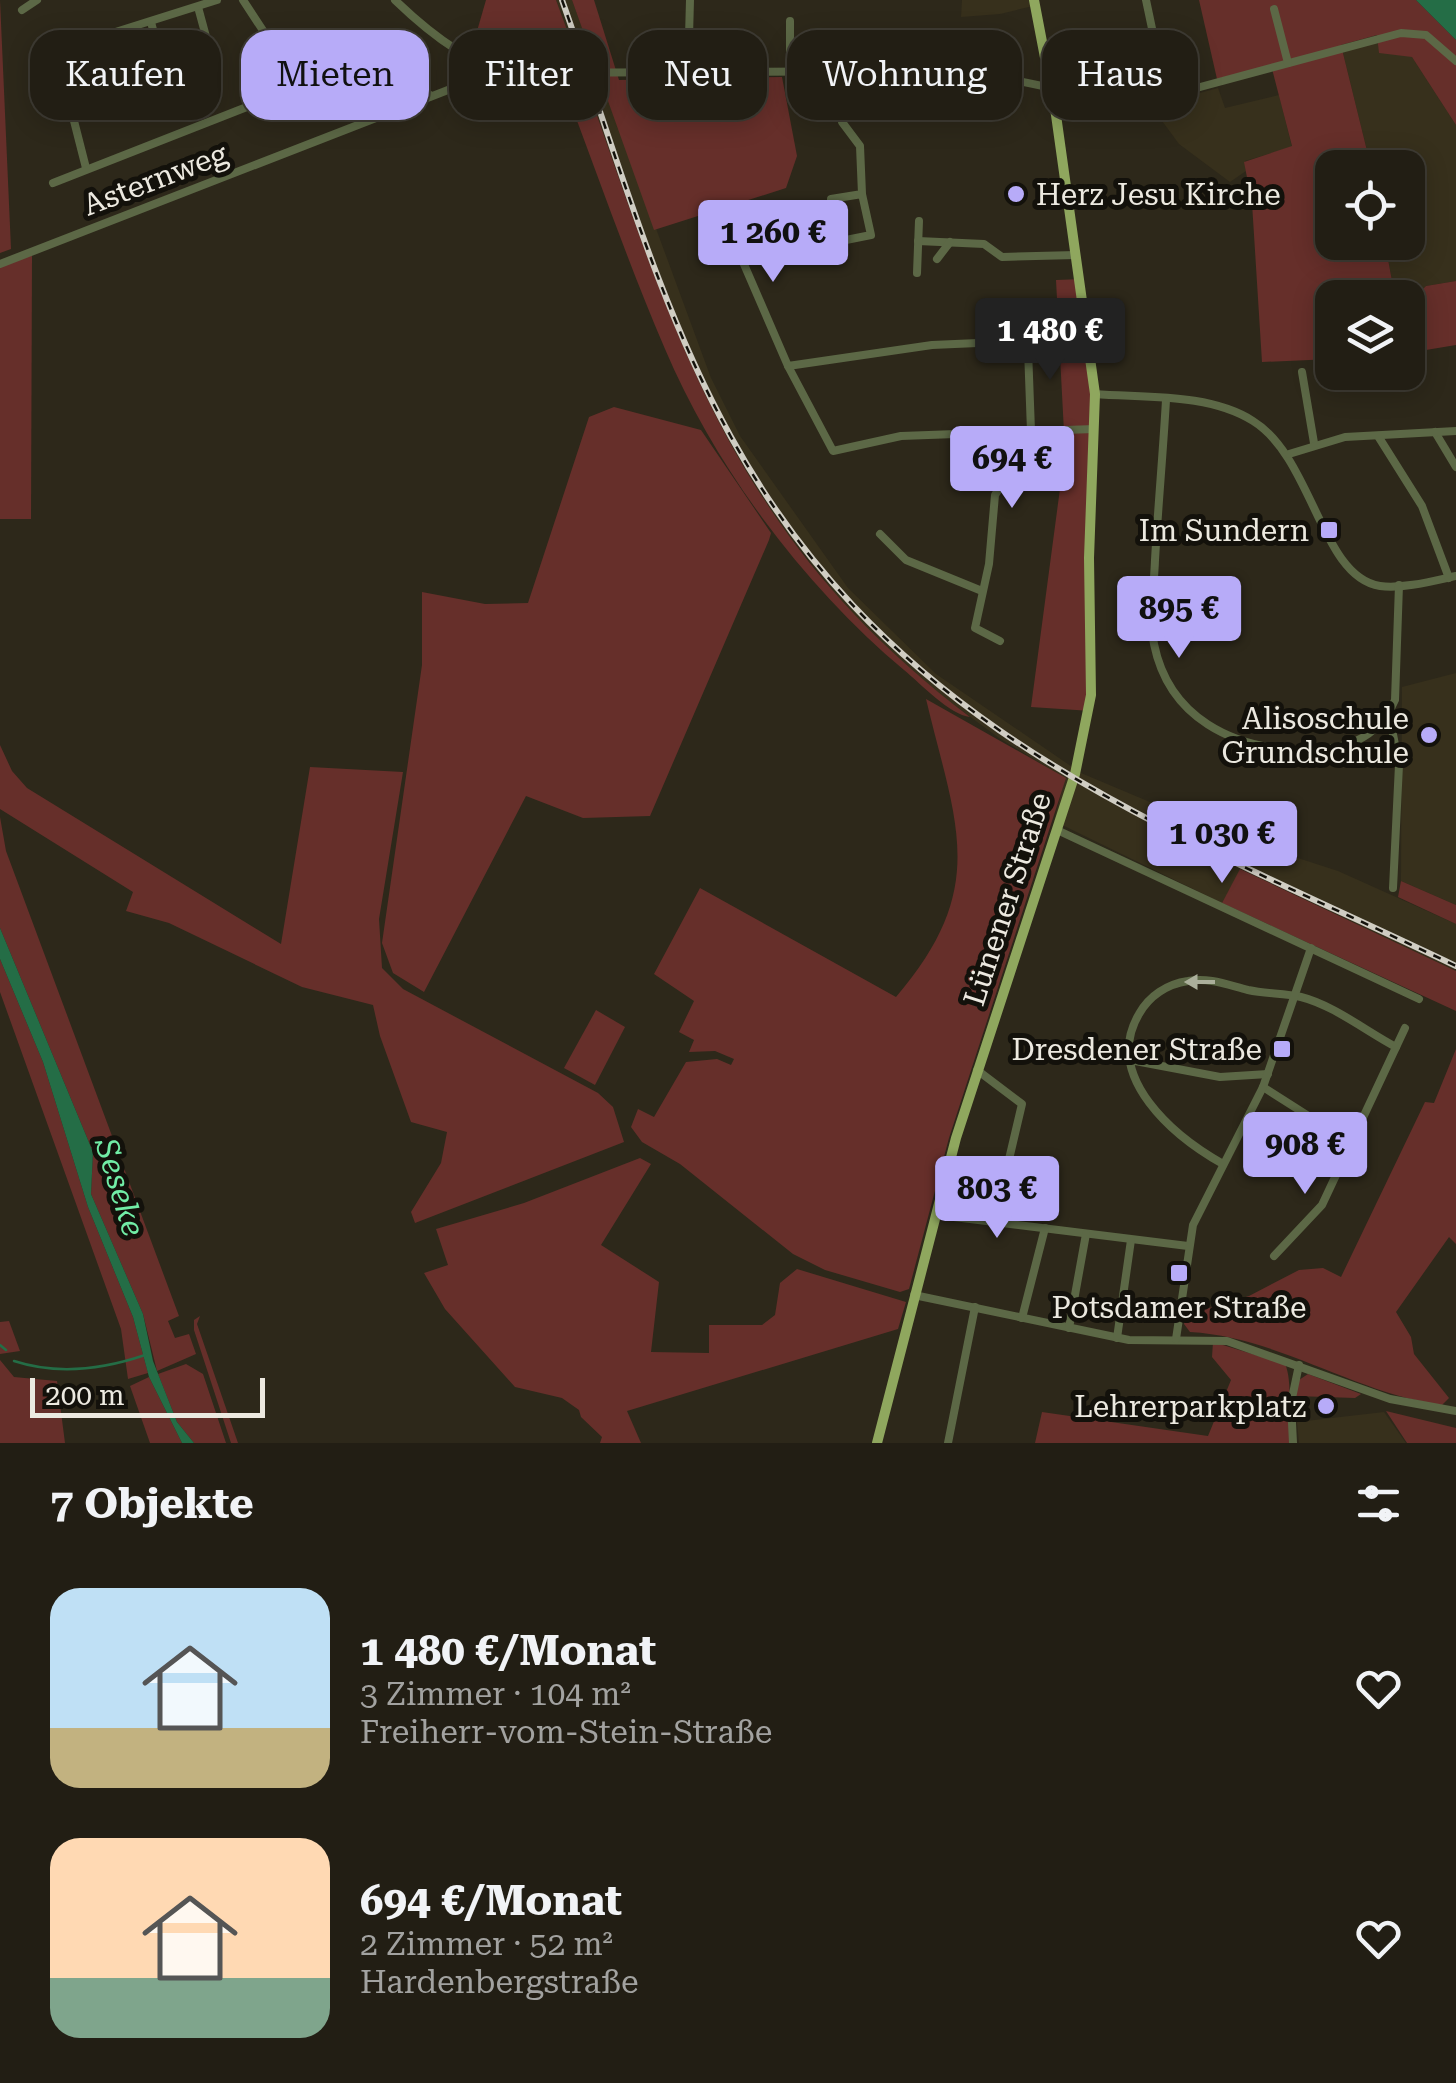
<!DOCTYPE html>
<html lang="de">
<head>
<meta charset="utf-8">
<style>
  body { margin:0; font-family:"Roboto Serif",serif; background:#2e2b22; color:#f1f3f6; height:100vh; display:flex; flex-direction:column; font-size:38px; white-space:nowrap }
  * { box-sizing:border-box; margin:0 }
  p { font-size:32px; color:#a2a2a0 }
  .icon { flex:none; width:55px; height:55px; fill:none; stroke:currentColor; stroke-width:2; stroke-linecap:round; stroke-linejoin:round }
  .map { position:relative; height:1443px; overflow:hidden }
  .details { display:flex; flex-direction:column; background:#221e14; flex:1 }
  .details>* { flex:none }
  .guide { position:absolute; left:30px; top:30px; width:1398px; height:90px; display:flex; gap:20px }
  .tools { position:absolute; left:1315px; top:150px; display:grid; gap:20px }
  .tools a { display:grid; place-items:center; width:110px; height:110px; border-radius:20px; background:#221e14; box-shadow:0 5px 25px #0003,0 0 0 2px #3f3c34; font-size:50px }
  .scale { position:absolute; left:30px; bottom:25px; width:235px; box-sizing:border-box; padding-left:10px; border:5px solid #ece9e0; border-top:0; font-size:28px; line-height:35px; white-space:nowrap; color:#ece9e0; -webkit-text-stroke:8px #13110b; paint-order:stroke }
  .price { position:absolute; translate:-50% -85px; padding:0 22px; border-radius:10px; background:#b7abf8; color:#111; font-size:32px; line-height:65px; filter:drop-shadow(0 2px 5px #0008) }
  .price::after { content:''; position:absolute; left:50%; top:60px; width:30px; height:22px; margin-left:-15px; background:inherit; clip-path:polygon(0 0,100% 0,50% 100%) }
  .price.selected { background:#222; color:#fff }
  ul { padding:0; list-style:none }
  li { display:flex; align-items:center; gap:30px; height:250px; padding:0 50px }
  li span { display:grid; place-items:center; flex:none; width:280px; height:200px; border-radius:30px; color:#555 }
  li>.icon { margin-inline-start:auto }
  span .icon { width:120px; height:120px; fill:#fffc; stroke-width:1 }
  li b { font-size:42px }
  h2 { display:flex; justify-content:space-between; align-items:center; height:120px; padding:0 50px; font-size:42px }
  .pill { padding:0 35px; border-radius:30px; background:#221e14; box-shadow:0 5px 25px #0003,0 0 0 2px #3f3c34; font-size:35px; line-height:90px }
  .pill.selected { background:#b7abf8; color:#111 }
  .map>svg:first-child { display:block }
</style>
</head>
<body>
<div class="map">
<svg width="1456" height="1443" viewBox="0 0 1456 1443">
  <rect width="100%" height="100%" fill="#2d281a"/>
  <g fill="#37301c">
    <path d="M556,0H572L711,378L740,436L848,588L936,674L1081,773L1233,837L1338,871L1456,924V971L1241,869L1222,903L1054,821L1065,778L999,738L927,685L852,615L774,517L709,410L645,253Z"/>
    <path d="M962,0H1035L1033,6L1000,14L961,17Z"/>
    <path d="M1377,35L1412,57L1456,125V281L1426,286L1408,304V298L1395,297L1385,243L1408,242V168L1371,167L1341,45Z"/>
    <path d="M1218,88L1225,108L1279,95L1292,147L1245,161L1246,171L1230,182L1179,144L1154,110L1156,105Z"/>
    <path d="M1456,673V905L1401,881L1402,687Z"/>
    <path d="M1384,1412L1406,1443H1299L1297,1422Z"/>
  </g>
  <g fill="#662f2a">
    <path d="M0,0L11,249L0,253Z"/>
    <path d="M486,0H556L581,68C538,68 510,66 473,45Z"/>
    <path d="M572,0H594L619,80L782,77L797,156L786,188L654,230Z"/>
    <path d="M1199,0H1416L1456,40V125L1412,57L1379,53L1377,35L1341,45L1371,167L1332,168V242L1385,243L1395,297L1332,298V359L1262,362L1252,203L1244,162L1292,146L1271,65L1217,79Z"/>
    <path d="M586,84C679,349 736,540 970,717C950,715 921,684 904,670C804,586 716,469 665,349C628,263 597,173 564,86Z"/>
    <path d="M32,255L31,519H0V267Z"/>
    <path d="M1083,279L1095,385L1091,711L1031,707L1065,451L1056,280Z"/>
    <path d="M1456,281V345L1408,353V304L1426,286Z"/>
    <path d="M614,407L701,430L771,533L769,540L650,816L583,818L526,796L424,992L393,973L382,943L422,665V592L485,604L528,603L589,417Z"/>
    <path d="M1163,599H1181L1183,634L1163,633Z"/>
    <path d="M926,699L1066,778L949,1138L909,1289L900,1292L825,1270L793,1254L680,1164L642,1142L631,1127L638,1109L654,1117L686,1062L717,1059L731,1065L734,1059L715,1051L689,1052L694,1040L679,1032L694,1001L654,974L700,888L896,997C990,887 956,825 926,699Z"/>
    <path d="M0,745L12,771L27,788L281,944L310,767L403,772L379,919L382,968L403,989L598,1093L613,1107L624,1142L415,1223L411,1212L441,1163L447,1132L411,1122L380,1036L373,1005L302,987L169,923L126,911L133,892L0,809Z"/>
    <path d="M0,817L6,851L179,1316L168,1321L175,1338L189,1334L196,1354L157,1371L143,1314L91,1194L93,1152L0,928Z"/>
    <path d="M1240,869L1456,971V1011L1222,903Z"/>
    <path d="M1401,881L1456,905V924L1398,897Z"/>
    <path d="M0,959L43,1062L88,1207L133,1317L148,1373L128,1379L121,1329L0,992Z"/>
    <path d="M596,1010L625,1027L595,1085L564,1068Z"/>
    <path d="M1456,1049V1244L1449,1237L1396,1312L1411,1337L1414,1354L1449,1398L1442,1405C1354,1393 1279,1337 1190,1332L1184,1324L1187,1309L1209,1308L1249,1296L1299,1270L1323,1268L1341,1277L1425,1102L1434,1103Z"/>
    <path d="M640,1158L651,1164L601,1245L659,1282L651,1352L709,1353V1325H762L775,1315L780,1283L797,1269L906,1302L898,1329L627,1411L641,1443H600L602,1437L581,1417L579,1410L562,1398L515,1387L445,1309L424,1273L448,1265L436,1229L524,1203Z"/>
    <path d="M200,1316L197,1324L238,1443H231L194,1330V1320Z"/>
    <path d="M9,1321L20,1351L0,1354V1322Z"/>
    <path d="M1213,1342L1285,1364C1293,1380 1288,1422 1290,1443H1035L1042,1412L1208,1436L1231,1380L1212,1357Z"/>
    <path d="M0,1360L14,1377L57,1381L65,1443H0Z"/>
    <path d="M186,1364L203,1374L226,1443H194L177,1422L158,1374Z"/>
    <path d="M1308,1374L1361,1394L1355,1398L1296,1396L1299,1380Z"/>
    <path d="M149,1377L182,1443H150L130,1386Z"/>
    <path d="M1386,1411L1456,1428V1443H1407Z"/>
  </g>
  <g fill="#246d46">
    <path d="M1416,0H1456V40Z"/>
    <path d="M0,928L93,1152L91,1194L143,1314L153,1361L177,1422L194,1443H182L149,1377L133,1317L88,1207L43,1062L0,959Z"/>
  </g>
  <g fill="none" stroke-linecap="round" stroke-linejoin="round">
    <g stroke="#246d46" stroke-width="2.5">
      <path d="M0,1345L6,1350"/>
      <path d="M14,1361C57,1375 104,1369 145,1355"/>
    </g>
    <g stroke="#5c6846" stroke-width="8">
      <path d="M243,0L281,58L293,86"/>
      <path d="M395,0C425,29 468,64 510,73L938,71L999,77L1120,102L1189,90L1401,33L1426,35L1456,61"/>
      <path d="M1146,0L1166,95"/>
      <path d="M198,7L211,55"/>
      <path d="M1274,9L1288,63"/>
      <path d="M22,10L37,0"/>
      <path d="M151,22L163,68"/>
      <path d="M103,36L117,87"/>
      <path d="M790,71V21"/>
      <path d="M842,71V122L860,146L862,194L871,235L831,243V199L862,194"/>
      <path d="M688,73L690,0"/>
      <path d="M86,168L58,58L68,47L217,0"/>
      <path d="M53,183L382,54L431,96"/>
      <path d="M724,218L788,366L833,451L901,436L1094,429"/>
      <path d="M918,241L984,244L1002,257L1076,255"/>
      <path d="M937,259L950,242"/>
      <path d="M0,264L484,76L491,68"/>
      <path d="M917,273L919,221"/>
      <path d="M788,366L932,345L1021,341L1028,349L1031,431"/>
      <path d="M1302,372L1314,443"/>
      <path d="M1095,394C1145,398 1209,393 1253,421C1313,458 1321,577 1380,586C1403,589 1433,581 1456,576"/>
      <path d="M1166,400C1163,453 1158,507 1155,560C1154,588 1149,617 1154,644C1169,718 1233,749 1302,750C1343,750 1377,741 1395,700L1399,585"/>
      <path d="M1435,432L1456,467"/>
      <path d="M1378,436L1422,506L1449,578"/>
      <path d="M1289,454L1345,437L1456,431"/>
      <path d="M880,534L906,560L982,591"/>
      <path d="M1000,641L975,628L989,564L995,495L1016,463L1019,431"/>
      <path d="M1389,714L1399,765L1393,888"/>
      <path d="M1057,830L1419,999"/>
      <path d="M1130,1060L1220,1077L1268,1074"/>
      <path d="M977,1070L1022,1104L1002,1189"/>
      <path d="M1263,1087L1351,1143"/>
      <path d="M1223,1164C1175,1137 1102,1077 1139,1014C1149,996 1167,984 1188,981C1209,977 1228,985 1248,990C1266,994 1284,993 1301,997C1333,1005 1366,1031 1396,1047"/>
      <path d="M954,1217L1188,1246"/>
      <path d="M1274,1256L1322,1205L1405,1028"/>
      <path d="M914,1295L1129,1340L1227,1341L1390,1399L1456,1411"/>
      <path d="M1022,1318L1045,1228"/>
      <path d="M1069,1328L1086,1234"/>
      <path d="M1117,1338L1131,1240"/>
      <path d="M1176,1339L1193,1225L1263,1087L1311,948"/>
      <path d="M948,1443L975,1307"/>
      <path d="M1293,1443L1291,1403L1299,1365"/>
    </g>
    <path stroke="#8fa75e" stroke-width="10" d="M877,1443L956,1138L1075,774L1091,695L1089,558L1095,394L1056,115L1034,0"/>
    <g stroke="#d0cdc3" stroke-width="6">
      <path id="rail" d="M562,0C614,146 656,302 731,437C895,735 1168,828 1456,966"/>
    </g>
    <use href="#rail" stroke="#13110b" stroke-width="2.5" stroke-dasharray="8" stroke-linecap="butt"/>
  </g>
  <defs><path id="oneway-solid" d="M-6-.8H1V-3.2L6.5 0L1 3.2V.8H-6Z" transform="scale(2.5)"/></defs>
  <use fill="#abaf9b" href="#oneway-solid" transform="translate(1200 982) rotate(180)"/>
  <g fill="#b7abf8" stroke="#13110b" stroke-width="4">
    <circle cx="1016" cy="194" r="10"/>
    <rect x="1319" y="520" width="20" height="20" rx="5"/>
    <circle cx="1429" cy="735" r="10"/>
    <rect x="1272" y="1039" width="20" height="20" rx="5"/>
    <rect x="1169" y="1263" width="20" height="20" rx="5"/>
    <circle cx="1326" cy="1406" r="10"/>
  </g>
  <g text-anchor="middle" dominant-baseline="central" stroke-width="10" stroke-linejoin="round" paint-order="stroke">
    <g font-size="30" fill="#ece9e0" stroke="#13110b">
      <text transform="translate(155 179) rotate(-21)">Asternweg</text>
      <text transform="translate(1007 899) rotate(-72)">Lünener Straße</text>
    </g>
    <g font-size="30" fill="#ece9e0" stroke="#13110b" text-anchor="end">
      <text x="1036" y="194" text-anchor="start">Herz Jesu Kirche</text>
      <text x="1309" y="530">Im Sundern</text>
      <text x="1409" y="718">Alisoschule<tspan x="1409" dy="34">Grundschule</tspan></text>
      <text x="1262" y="1049">Dresdener Straße</text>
      <text x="1179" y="1307" text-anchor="middle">Potsdamer Straße</text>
      <text x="1306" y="1406">Lehrerparkplatz</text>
    </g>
    <g font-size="32" font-style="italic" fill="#71eda6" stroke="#13110b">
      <text transform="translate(120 1187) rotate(73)">Seseke</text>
    </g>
  </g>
</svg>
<div class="tools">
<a><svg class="icon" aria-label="locate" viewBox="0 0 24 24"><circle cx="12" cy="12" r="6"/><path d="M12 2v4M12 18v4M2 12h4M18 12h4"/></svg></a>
<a><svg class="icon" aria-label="layers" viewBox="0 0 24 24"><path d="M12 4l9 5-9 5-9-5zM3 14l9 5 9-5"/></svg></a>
</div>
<div class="scale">200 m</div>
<b class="price" style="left:773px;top:285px">1 260 €</b>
<b class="price selected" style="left:1050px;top:383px">1 480 €</b>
<b class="price" style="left:1012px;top:511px">694 €</b>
<b class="price" style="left:1179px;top:661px">895 €</b>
<b class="price" style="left:1222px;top:886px">1 030 €</b>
<b class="price" style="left:1305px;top:1197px">908 €</b>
<b class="price" style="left:997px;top:1241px">803 €</b>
<div class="guide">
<a class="pill">Kaufen</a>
<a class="pill selected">Mieten</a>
<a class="pill">Filter</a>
<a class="pill">Neu</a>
<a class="pill">Wohnung</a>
<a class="pill">Haus</a>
</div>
</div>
<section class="details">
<h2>7 Objekte<svg class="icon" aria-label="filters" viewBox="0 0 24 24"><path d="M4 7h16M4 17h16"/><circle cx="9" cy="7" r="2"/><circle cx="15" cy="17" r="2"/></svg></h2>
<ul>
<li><span style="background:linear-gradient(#bfe0f5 70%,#c2b280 0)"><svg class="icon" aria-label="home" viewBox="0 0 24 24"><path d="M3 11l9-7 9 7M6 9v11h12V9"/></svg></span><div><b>1 480 €/Monat</b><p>3 Zimmer · 104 m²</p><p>Freiherr-vom-Stein-Straße</p></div><svg class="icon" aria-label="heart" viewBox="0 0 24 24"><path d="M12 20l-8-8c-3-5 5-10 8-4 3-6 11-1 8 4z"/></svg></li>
<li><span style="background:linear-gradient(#ffd9b3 70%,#7fa58c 0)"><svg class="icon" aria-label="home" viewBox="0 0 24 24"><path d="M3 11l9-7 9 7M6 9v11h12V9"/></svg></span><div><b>694 €/Monat</b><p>2 Zimmer · 52 m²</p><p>Hardenbergstraße</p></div><svg class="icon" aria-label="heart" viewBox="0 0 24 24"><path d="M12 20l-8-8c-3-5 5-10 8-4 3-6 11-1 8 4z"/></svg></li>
</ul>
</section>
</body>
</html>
